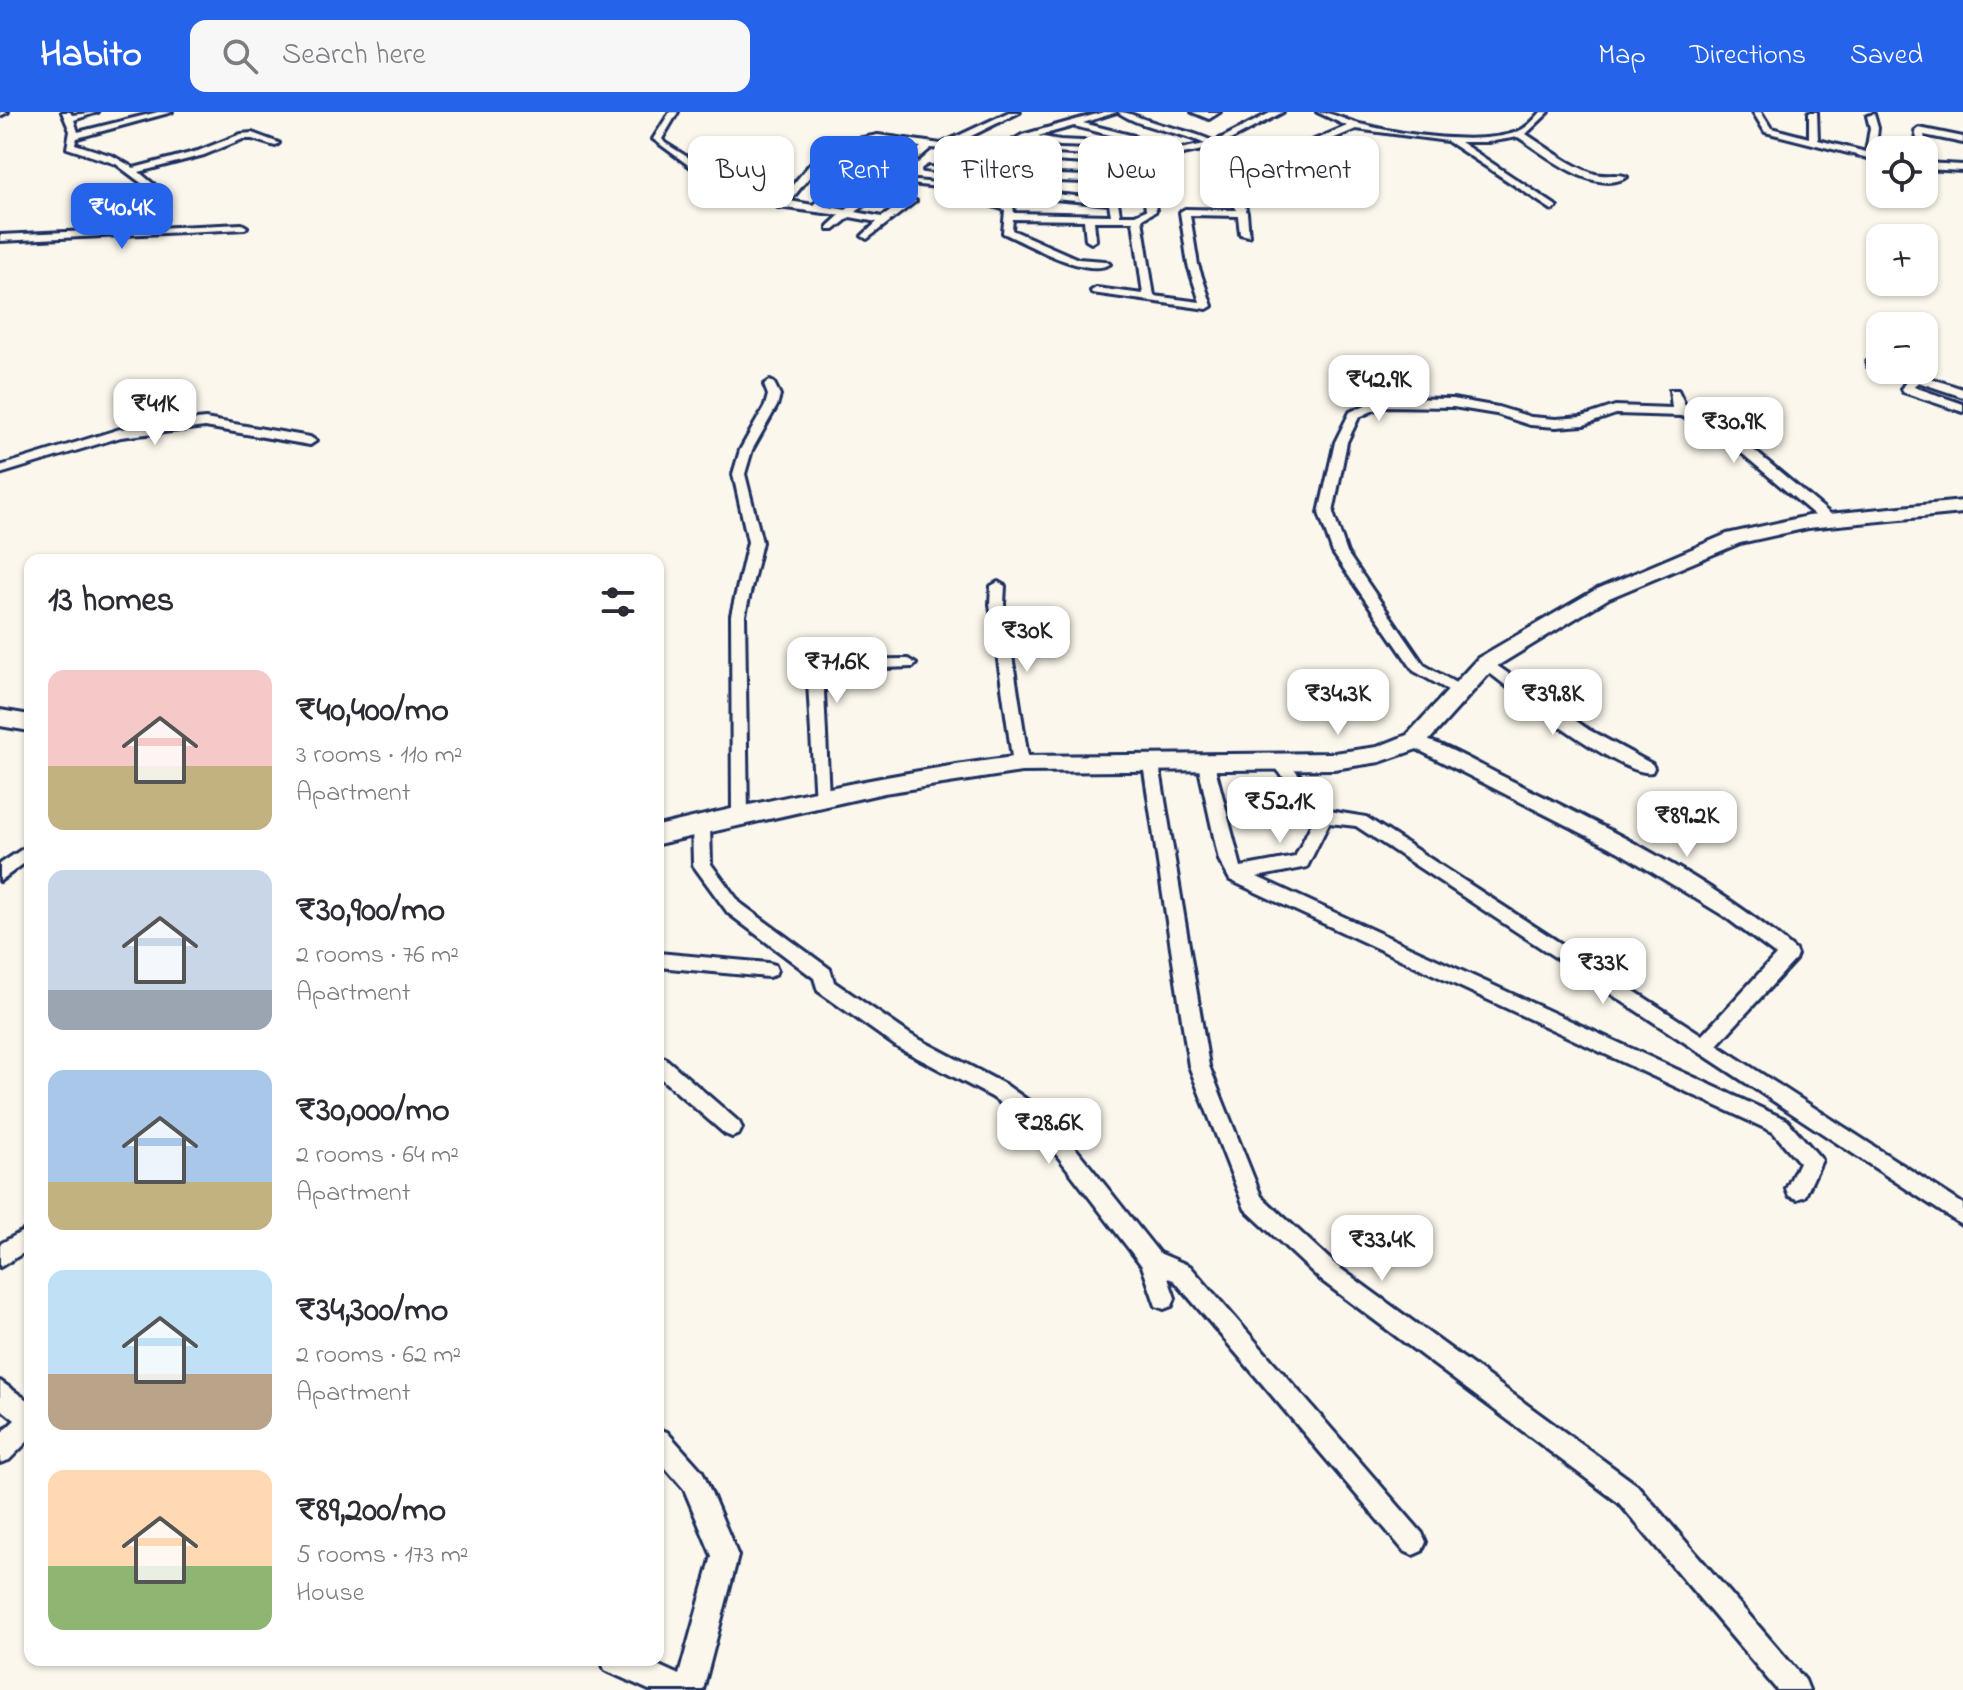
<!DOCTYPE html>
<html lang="en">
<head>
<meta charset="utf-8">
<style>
  body { margin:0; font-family:"Indie Flower",sans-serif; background:#f7f7f7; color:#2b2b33; height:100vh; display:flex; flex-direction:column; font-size:30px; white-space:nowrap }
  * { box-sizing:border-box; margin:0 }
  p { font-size:26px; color:#7c7c81 }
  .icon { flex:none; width:44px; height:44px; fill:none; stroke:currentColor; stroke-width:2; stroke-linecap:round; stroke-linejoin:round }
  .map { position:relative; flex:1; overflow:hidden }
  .panel { position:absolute; left:24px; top:442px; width:640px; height:1112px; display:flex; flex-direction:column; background:#fff; border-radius:16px; box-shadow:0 2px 6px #0004 }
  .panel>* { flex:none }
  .hud { position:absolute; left:688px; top:24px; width:760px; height:72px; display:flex; gap:16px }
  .buttons { position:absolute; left:1866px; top:24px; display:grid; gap:16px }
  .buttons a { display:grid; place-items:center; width:72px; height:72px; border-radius:16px; background:#fff; box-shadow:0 2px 6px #0004; font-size:40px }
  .price { position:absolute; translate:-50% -68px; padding:0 18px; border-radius:16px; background:#fff; color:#222; font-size:26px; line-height:52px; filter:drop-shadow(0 2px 4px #0008) }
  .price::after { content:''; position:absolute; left:50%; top:48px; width:24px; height:18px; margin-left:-12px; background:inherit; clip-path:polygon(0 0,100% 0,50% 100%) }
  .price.current { background:#2563eb; color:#fff }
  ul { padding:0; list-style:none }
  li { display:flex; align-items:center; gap:24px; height:200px; padding:0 24px }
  li span { display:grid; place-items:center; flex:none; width:224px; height:160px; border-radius:16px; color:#555 }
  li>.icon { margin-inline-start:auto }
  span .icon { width:96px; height:96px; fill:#fffc; stroke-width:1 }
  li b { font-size:34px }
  h2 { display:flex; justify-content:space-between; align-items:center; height:96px; padding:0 24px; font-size:34px }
  .chip { padding:0 28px; border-radius:16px; background:#fff; box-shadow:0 2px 6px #0004; font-size:28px; line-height:72px }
  .chip.current { background:#2563eb; color:#fff }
  header { display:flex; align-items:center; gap:48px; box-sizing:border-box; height:112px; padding:0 40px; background:#2563eb; color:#fff }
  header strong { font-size:38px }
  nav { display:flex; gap:44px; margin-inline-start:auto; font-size:28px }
  .search { width:560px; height:72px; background:#f7f7f7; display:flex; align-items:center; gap:20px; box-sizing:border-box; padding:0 28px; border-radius:16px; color:#7c7c81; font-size:30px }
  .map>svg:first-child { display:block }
</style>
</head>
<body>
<header>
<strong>Habito</strong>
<div class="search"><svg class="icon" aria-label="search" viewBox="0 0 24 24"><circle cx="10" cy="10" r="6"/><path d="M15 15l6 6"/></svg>Search here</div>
<nav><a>Map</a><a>Directions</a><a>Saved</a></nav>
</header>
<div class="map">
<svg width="1963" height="1578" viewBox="0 0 1963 1578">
  <rect width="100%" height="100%" fill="#fbf7ec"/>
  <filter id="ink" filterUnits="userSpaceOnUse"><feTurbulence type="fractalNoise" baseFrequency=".0125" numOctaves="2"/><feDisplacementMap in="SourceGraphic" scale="16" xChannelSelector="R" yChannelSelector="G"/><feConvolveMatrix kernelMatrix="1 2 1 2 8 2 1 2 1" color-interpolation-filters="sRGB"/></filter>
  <g filter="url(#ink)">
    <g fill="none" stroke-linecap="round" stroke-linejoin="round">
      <g stroke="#1b2f5e" stroke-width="6">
        <g id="minor">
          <path d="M0,0H8L0,4Z"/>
          <path d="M62,0H70L72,3L98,0L74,8L78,20L158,0H172L77,26L75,32L113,44L134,56L198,39L241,22L252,21L279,31L275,34L252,27H243L204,43L139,60L163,80L165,82L160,85L116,52L67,36L70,19Z"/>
          <path d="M670,0H678L662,27L665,31L732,73L781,87L826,33L878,23L941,32L1009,0H1020L953,33L998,37L1022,23L1104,0H1117L1083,11L1134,24L1130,47L1205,32C1177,18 1144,18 1118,0C1130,0 1138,6 1150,9C1172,17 1193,19 1214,30L1272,0H1283L1217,35L1149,49L1156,99L1142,107L1154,184L1200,190L1188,153L1180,100L1185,97L1236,98L1227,65L1235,55L1250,46L1305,32L1347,14L1317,0C1333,0 1347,10 1364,13C1404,23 1479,34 1517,20C1527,16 1534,8 1541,0H1549L1526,22C1548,36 1570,54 1595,62C1606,65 1618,61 1627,65C1593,84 1546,43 1518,25L1488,30H1460L1555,93L1557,95L1552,98L1447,29L1356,17L1311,36L1257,49L1237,65L1247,101L1249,124L1240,122L1238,104L1190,103L1198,153L1212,194L1207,197L1092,181L1091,179L1096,176L1143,182L1133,109H1094L1096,128L1091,131L1086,128L1084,108L1013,107L1012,118L1078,147L1105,149L1110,152C1086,166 1028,132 1003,121L1005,98L989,93V81L911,72L916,69L990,76L991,66L924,58L929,55L992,61L995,42L931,36L856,100L882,105L908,87L916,89L867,127L862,124L877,110L850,105L834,118H828V114L840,103L778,95L777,92L741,83L710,69L653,27ZM1074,14L1126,27L1125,31L1060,28L1038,24ZM1027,27L1060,34L1124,36L1120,48L1005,41ZM878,29L886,30L813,93L790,89L832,37ZM895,32L921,35L846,98L823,94ZM1004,46L1119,53L1115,65L1001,61ZM1140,51L1146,98L1135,103H1120L1118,90L1128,53ZM1000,67L1114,71L1109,87L999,77ZM998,82L1109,92L1111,103L1014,101L1013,94L997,89Z"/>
          <path d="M1192,0H1220L1209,7Z"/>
          <path d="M1753,0H1761L1771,16L1809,26V0H1817L1818,28L1866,40L1870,16L1867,4L1874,2L1878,16L1875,42L1880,43V49L1765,20Z"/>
          <path d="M1919,16L1963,25V31L1924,23L1928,38L1924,41V38H1920L1915,19Z"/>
          <path d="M1924,51L1963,53V59L1924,57Z"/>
          <path d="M242,112L247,115L245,117L0,129V123Z"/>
          <path d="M1871,249L1880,251V257L1867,254V250Z"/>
          <path d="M1887,258H1905L1963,277V285L1918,270L1914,275L1963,292V300L1903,280L1901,277L1908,267Z"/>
          <path d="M770,269L774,271L780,283L777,294L752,338L745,362L762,430L745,503L748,704L740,710L732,704L731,503L748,430L733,362L740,338L765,294L768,283L764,273Z"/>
          <path d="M1670,278H1678L1687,297L1726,315L1834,405V411H1824L1718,321L1681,304L1616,302L1584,313L1556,315L1530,313L1496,302L1453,295L1383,294L1359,305L1347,330L1333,401L1347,441L1424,553L1468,578L1460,583L1455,582L1414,559L1333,441L1319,401L1335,330L1350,300L1381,286L1453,287L1498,295L1531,305L1556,307L1582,305L1615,294L1672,296Z"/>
          <path d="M205,307L310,325L316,329L310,333L205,315L121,325L0,362V354L120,317Z"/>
          <path d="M998,470L1005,474L1004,492L1029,652L1021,658L1013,652L990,492L991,474Z"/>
          <path d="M1486,546L1589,618L1652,652L1654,656L1652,660C1623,667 1507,575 1481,554L1478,551Z"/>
          <path d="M908,547L916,552L913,555L823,558L829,686L827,690H815L807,553L815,548Z"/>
          <path d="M1415,624C1447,633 1479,653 1510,668C1604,714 1716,769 1795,838L1797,843L1795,848L1717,933L1963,1092V1114L1356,714L1329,711L1307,755L1257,765L1787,1008L1822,1048L1805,1084L1797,1087L1789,1084L1786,1077L1799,1050L1773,1020L1230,768L1219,748L1198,652L1206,646L1214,652L1241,755L1295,745L1315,705L1272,651L1280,645L1286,647L1329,699L1366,705L1702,923L1776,843L1724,804L1619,740L1409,633L1407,629Z"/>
          <path d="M1151,646L1159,652L1209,954L1261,1084L1337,1154L1637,1373L1805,1568L1809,1578H1777L1619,1391L1321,1168L1245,1097L1189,954L1143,652Z"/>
          <path d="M701,707L710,713L711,752L740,791L830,857L834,870L911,923L1006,973L1050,1004L1159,1141L1190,1154L1422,1421L1426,1430L1422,1439L1413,1443L1404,1439L1174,1168L1168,1166L1175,1186L1172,1194L1164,1197L1156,1194L1142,1154L1036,1016L992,985L897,935L818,879L814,866L728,801L693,753L692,713Z"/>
          <path d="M30,732V747L0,769V752Z"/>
          <path d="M658,841L768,851L775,853L777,858L775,863L768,865L658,855Z"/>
          <path d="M658,944L665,946L739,1010L742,1016L739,1022L732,1025L725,1022L658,964Z"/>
          <path d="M30,1115V1137L0,1155V1132Z"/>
          <path d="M0,1269L30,1290V1327L9,1348L0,1351V1322L15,1308L0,1296Z"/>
          <path d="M658,1317L667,1320L702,1359L738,1444L703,1578H649L605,1558L601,1548H646L679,1563L712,1444L684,1377L658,1347Z"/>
        </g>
      </g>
      <g stroke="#1b2f5e" stroke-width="6">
        <g id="secondary">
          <path d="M1963,389V401L1808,416L1740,431L1609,486L1494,556L1423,635L1380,650L1334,657L1021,660L884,681L658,732V714C778,686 898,659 1021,644L1334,641L1377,635L1407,623L1478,546L1595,478L1727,422L1808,404Z"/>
          <path d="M0,598L30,603V619L0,614Z"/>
        </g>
      </g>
      <use href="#minor" fill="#fbf7ec" fill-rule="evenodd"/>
      <use href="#secondary" fill="#fbf7ec" fill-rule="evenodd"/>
    </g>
  </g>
</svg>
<div class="buttons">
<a><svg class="icon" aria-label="locate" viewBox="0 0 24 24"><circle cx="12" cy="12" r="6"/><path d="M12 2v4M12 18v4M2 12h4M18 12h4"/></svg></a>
<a>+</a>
<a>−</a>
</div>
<b class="price current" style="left:122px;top:139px">₹40.4K</b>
<b class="price" style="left:1379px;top:311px">₹42.9K</b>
<b class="price" style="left:155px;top:335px">₹41K</b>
<b class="price" style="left:1734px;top:353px">₹30.9K</b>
<b class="price" style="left:1027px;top:562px">₹30K</b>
<b class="price" style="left:837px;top:593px">₹71.6K</b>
<b class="price" style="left:1338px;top:625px">₹34.3K</b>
<b class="price" style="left:1553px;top:625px">₹39.8K</b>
<b class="price" style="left:1280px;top:733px">₹52.1K</b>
<b class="price" style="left:1687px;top:747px">₹89.2K</b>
<b class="price" style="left:1603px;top:894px">₹33K</b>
<b class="price" style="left:1049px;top:1054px">₹28.6K</b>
<b class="price" style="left:1382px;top:1171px">₹33.4K</b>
<div class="hud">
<a class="chip">Buy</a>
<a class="chip current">Rent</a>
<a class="chip">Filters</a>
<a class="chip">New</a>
<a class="chip">Apartment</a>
</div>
<section class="panel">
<h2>13 homes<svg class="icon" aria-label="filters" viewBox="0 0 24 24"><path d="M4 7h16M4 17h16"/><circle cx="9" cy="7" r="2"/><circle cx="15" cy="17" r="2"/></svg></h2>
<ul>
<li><span style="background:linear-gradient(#f6c9c9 60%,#c2b280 0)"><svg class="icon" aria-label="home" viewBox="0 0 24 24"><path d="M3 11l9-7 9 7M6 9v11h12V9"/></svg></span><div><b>₹40,400/mo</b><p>3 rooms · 110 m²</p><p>Apartment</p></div></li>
<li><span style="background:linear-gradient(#c9d6e8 75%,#9aa5b1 0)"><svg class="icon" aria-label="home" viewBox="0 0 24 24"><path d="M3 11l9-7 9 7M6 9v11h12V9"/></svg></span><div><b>₹30,900/mo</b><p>2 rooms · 76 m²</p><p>Apartment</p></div></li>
<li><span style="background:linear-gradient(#a9c7e8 70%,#c2b280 0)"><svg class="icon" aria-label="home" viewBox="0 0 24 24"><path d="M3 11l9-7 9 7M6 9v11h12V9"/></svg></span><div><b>₹30,000/mo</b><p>2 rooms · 64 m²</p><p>Apartment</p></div></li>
<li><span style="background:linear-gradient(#bfe0f5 65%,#b9a48a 0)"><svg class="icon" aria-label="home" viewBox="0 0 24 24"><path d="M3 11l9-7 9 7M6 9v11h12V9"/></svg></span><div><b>₹34,300/mo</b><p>2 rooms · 62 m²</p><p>Apartment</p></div></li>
<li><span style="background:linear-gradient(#ffd9b3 60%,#8fb573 0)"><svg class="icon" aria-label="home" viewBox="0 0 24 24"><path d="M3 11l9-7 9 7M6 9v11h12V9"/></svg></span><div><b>₹89,200/mo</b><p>5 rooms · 173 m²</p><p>House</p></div></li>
</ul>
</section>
</div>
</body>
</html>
